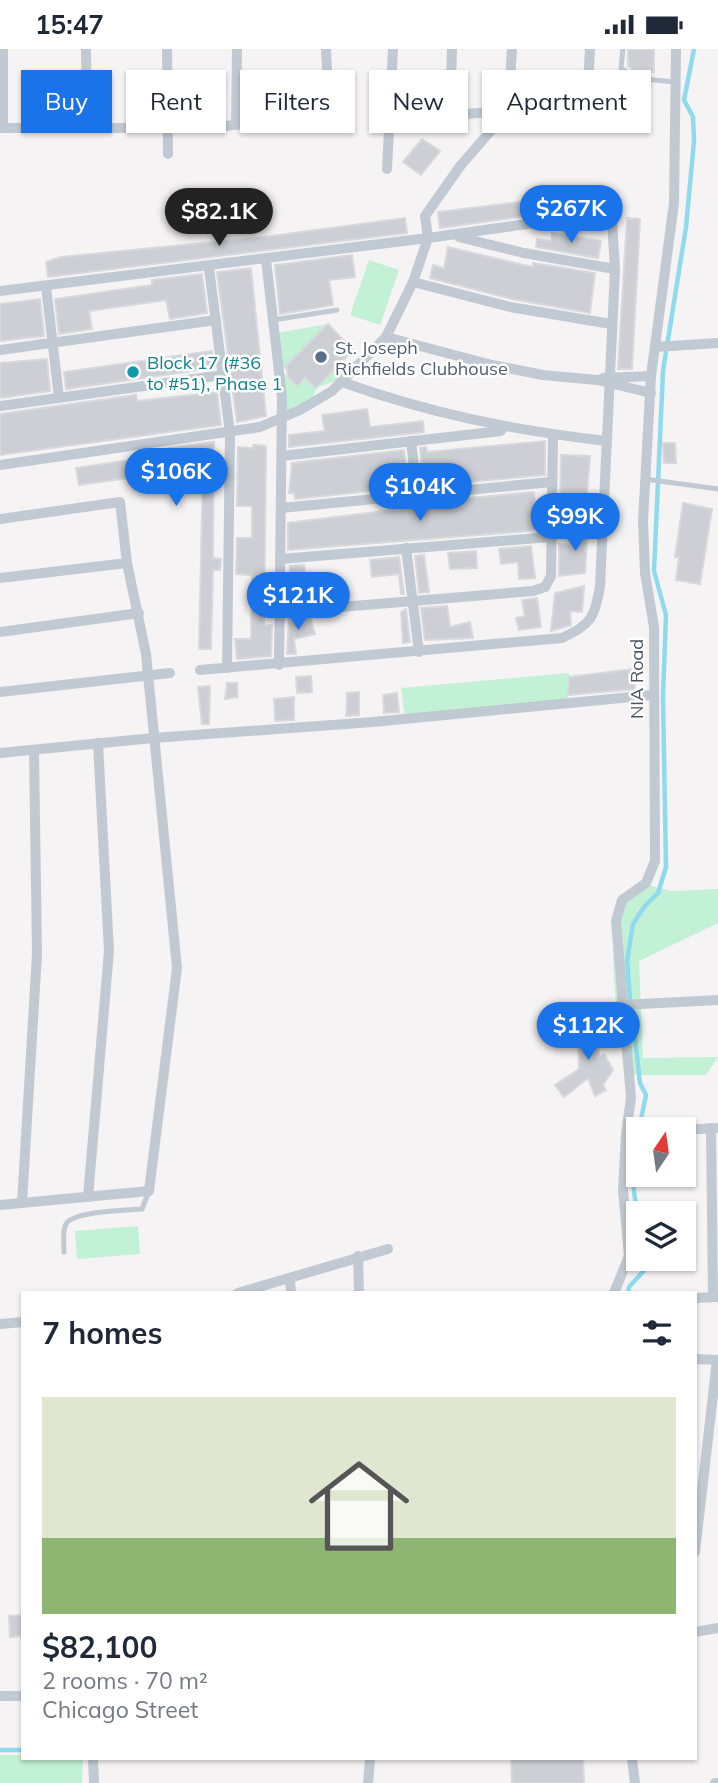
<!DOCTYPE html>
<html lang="en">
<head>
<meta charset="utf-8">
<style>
  body { margin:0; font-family:Mulish,sans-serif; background:#f6f6f7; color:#1f2937; height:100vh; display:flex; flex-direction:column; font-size:26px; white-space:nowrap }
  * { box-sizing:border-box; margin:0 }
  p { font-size:23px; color:#747a83 }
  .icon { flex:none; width:38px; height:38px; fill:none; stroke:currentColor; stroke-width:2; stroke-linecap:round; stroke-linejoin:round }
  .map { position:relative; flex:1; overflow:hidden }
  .details { position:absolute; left:21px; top:1242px; width:676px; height:469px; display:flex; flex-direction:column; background:#fff; border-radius:0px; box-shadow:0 2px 5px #0004 }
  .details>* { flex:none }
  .top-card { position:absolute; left:21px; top:21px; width:677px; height:63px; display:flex; gap:14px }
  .needle { width:46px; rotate:13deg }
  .fabs { position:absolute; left:626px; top:1068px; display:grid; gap:14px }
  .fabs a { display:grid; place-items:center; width:70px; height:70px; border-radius:0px; background:#fff; box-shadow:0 2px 5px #0004; font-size:35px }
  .price { position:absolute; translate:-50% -60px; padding:0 16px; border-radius:24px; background:#1a73e8; color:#fff; font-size:23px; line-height:46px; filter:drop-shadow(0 2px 4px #0008) }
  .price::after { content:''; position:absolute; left:50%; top:42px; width:21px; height:16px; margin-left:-10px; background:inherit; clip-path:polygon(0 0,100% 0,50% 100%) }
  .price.current { background:#222; color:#fff }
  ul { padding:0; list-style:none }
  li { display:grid; align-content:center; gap:14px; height:371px; padding:0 21px }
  li span { display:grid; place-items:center; height:217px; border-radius:0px; color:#555 }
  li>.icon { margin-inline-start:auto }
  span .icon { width:126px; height:126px; fill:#fffc; stroke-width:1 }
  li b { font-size:30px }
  h2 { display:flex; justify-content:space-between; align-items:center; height:84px; padding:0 21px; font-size:30px }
  .chip { padding:0 24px; border-radius:0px; background:#fff; box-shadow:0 2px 5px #0004; font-size:24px; line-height:63px }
  .chip.current { background:#1a73e8; color:#fff }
  .status { display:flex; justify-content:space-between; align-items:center; height:49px; padding:0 35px; background:#fff; direction:ltr }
  .status svg { height:19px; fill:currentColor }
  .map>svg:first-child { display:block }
</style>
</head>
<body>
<div class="status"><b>15:47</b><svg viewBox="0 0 49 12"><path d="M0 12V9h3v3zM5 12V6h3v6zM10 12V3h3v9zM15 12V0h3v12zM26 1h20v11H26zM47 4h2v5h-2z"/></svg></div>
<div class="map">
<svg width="718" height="1734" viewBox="0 0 718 1734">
  <rect width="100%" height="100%" fill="#f5f3f3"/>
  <g fill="#c3f1d5">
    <path d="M369,211L399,221L380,276L350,266Z"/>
    <path d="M328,275L282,322L297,337L305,329L339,315L349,319L337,331L316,339L313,349L281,365L271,285Z"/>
    <path d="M569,624L568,650L405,669L401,639Z"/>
    <path d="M643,835L672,842L718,840V874L639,912L643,1009L718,1008L706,1026H625C621,985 604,899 620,864C625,852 634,844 643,835Z"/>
    <path d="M138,1177L140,1205L77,1210L75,1182Z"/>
    <path d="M0,1706H23V1710H83L82,1734H0Z"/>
  </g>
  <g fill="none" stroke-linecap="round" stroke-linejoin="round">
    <g stroke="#90daee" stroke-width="4.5">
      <path d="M630,949L627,912L633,875L644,858L658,844L666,818L663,647L666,566L654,522L663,322L686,178L694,92L693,68L684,51L694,0"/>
      <path d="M632,961L640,1034L646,1046L639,1080"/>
      <path d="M639,1080C629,1110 632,1140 639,1170"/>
      <path d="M628,1244L629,1238L648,1217L647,1209"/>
      <path d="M0,1701H23"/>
    </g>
  </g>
  <g fill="#cdcfd5" stroke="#d7d9de" stroke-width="2">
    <path d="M628,0H654V23L635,22L628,17Z"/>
    <path d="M422,90L440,102L421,126L403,113Z"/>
    <path d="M612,142L614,160L597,157L440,179L438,163Z"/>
    <path d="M405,169L407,184L48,228L46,213L61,208L264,188Z"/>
    <path d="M627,169L640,170L632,320H618Z"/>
    <path d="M552,184L601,192L598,209L536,198L537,190L551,192Z"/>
    <path d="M448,198L523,216L533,218V214L595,224L590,264L512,250L430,229L433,216L444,219Z"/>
    <path d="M352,206L355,228L329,231L333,256L280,265L275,216Z"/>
    <path d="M251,219L266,367L237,373L217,223Z"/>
    <path d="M202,225L207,264L170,270L166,251L89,262L92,280L59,285L55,250L152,236V231Z"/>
    <path d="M40,250L44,287L0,292V255Z"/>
    <path d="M328,275L353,301L316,339L305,329L297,337L288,328L286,317Z"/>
    <path d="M212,302L214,319L66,340L64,323Z"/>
    <path d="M47,310L50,342L0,349V314Z"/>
    <path d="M217,343L221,376L0,406V365L136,346L137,352Z"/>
    <path d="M367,360L370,378L423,372L424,383L289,398V386L325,382L322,366Z"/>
    <path d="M545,392V426L424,437L420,399L426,398L427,403Z"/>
    <path d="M214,393L213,509L221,510L220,521H213L211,600H199L203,418L79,436L76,419L169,405L168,399Z"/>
    <path d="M663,394H675L676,414H664Z"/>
    <path d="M253,396L266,397L264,577L272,576L271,607L237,610L235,590H251L252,526L236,525L237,489H252V457H237L238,398L253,399Z"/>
    <path d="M404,401L408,438L295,450L294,444H289L292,414Z"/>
    <path d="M561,406L590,407L585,467L560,466Z"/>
    <path d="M534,443L537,480L529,482L288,501V474L425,457V453Z"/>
    <path d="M683,454L712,460L700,535L676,531L679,508H675Z"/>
    <path d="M576,472H588L585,524L559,527V495L575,496Z"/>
    <path d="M531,497L535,529L519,530L518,513L501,515L499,500Z"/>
    <path d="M476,502L477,519L450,520L448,504Z"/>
    <path d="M424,506L429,543L419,544L415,507Z"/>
    <path d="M399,508L404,545H401L399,525L372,528L370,511Z"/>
    <path d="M304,516L308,553L288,554L290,517Z"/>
    <path d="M584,537L582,563L570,562L571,576L551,582L555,544Z"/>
    <path d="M537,549L541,578L519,581L516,569L525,567L522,551Z"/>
    <path d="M447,557L450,578L470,573L473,589L425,591L421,559Z"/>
    <path d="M406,560L410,593L403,594L401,563Z"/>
    <path d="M310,568L315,585L294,590L296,605H287L289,570Z"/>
    <path d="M633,620L635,640L568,646L569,628Z"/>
    <path d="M311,627L312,643L297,644L296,628Z"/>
    <path d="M227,634H237L238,648L225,650Z"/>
    <path d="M210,637L209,675H202L198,638Z"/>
    <path d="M359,643V666L346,667L347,644Z"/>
    <path d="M397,644L399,663L384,664L383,646Z"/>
    <path d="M294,648V671L275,672L274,650Z"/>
    <path d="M578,971H596L599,1008L604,1005L613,1021L603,1036L606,1041L595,1047L588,1029L564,1048L555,1036L579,1020Z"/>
    <path d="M23,1566V1587L10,1588L9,1567Z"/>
    <path d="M511,1710H583L584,1734H512Z"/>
  </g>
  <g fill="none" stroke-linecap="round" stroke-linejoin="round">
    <g stroke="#c1cad2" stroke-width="5">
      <path d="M623,0L621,19L635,29L675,33"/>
      <path d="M273,271L337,261"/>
      <path d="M645,430L718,440"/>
      <path d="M64,1203C64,1195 62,1181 66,1175C72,1162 128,1161 142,1160L149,1142"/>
    </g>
    <g stroke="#c1cad2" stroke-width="10">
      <path d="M86,0L87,79"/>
      <path d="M167,0L168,105"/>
      <path d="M450,67L452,0"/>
      <path d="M390,70L508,62L512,0"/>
      <path d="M236,76L237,0"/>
      <path d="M0,79H211L308,66C335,57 326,24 326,0"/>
      <path d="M3,79V0"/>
      <path d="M387,120L393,0"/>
      <path d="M459,188L524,204L615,220"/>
      <path d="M266,211L282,348L279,616"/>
      <path d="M209,219L230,384L227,619"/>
      <path d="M413,233L510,258L611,275"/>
      <path d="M46,237L59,349"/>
      <path d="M0,242L428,189L425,167L461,116L508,62L582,50L588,35L590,0"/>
      <path d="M655,298L718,294"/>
      <path d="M0,301L216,271"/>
      <path d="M603,329L651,327"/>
      <path d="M342,333C431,365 513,381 606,392"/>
      <path d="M0,357L223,326"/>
      <path d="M411,392L417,446"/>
      <path d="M282,407L501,382"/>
      <path d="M0,416L260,378L300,361L332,342L386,288"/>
      <path d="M281,459L551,433"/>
      <path d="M0,470L120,453L127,514L146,605L177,919L149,1142L0,1156"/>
      <path d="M406,499L419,603"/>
      <path d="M280,510L550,488"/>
      <path d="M0,529L127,514"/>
      <path d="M280,563L533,542L545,538L551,527L553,386"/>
      <path d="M0,583L139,564"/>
      <path d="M200,621L562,589C591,576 595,568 600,537L615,220L612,172L610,167L598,165L428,189L413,233L386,288L492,316L543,326L597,331L651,344"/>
      <path d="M0,643L170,624"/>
      <path d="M0,704L153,689L373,673L652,646"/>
      <path d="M622,956L718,951"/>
      <path d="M711,1079L713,1248"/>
      <path d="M684,1081L716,1079"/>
      <path d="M88,1148L109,902L98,694"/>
      <path d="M22,1154L37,905L34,702"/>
      <path d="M358,1207L359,1244"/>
      <path d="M290,1229L291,1244"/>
      <path d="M238,1244L388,1200"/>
      <path d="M614,1244L629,1207L623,1142L626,1085L631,1049L616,872L622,851L646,834L655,812L654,578L645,524L643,472L651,327L674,154L676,0"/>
      <path d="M695,1249L718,1248"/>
      <path d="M0,1275L23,1273"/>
      <path d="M695,1310L718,1311"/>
      <path d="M695,1503L717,1311"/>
      <path d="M695,1583L718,1579"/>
      <path d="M0,1647H23"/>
      <path d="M93,1710L94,1734"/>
      <path d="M632,1710L635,1734"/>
      <path d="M368,1734L370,1710"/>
      <path d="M715,1734H718"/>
    </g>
  </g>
  <circle fill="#5c6f8a" stroke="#fff" stroke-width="2.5" cx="321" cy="308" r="7"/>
  <circle fill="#0f9aa8" stroke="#fff" stroke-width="2.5" cx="133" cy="323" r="7"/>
  <g text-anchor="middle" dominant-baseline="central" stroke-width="5" stroke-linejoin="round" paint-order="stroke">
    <g font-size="18" fill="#4e5e75" stroke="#fff" text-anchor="start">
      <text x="335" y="298">St. Joseph<tspan x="335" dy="21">Richfields Clubhouse</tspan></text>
    </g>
    <g font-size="18" fill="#0d838f" stroke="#fff" text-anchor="start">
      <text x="147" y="313">Block 17 (#36<tspan x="147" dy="21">to #51), Phase 1</tspan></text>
    </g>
    <g font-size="18" fill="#4a5661" stroke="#fff">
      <text transform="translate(636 630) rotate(-90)">NIA Road</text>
    </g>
  </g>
</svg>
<div class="fabs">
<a><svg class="needle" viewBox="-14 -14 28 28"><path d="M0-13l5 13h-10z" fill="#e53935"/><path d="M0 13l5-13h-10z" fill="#747a83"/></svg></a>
<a><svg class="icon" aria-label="layers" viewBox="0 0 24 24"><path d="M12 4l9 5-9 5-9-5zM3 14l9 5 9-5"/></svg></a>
</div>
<b class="price" style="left:571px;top:196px">$267K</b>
<b class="price current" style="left:219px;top:199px">$82.1K</b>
<b class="price" style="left:176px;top:459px">$106K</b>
<b class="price" style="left:420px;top:474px">$104K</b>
<b class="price" style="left:575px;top:504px">$99K</b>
<b class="price" style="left:298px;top:583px">$121K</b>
<b class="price" style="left:588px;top:1013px">$112K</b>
<div class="top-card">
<a class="chip current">Buy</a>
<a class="chip">Rent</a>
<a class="chip">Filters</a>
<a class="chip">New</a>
<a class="chip">Apartment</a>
</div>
<section class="details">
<h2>7 homes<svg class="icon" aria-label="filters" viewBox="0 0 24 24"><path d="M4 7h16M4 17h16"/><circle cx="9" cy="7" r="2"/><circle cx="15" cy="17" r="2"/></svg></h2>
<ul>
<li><span style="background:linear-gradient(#dfe7d0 65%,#8fb573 0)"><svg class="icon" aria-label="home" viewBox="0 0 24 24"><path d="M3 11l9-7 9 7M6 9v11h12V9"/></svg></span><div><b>$82,100</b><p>2 rooms · 70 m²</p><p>Chicago Street</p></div></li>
</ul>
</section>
</div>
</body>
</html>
